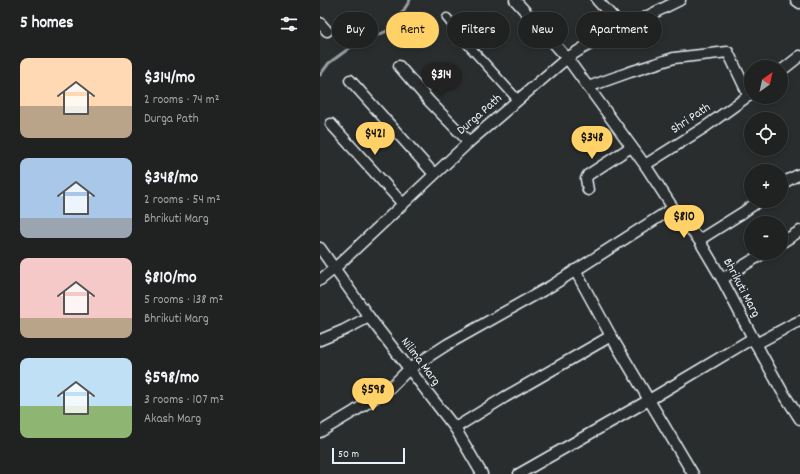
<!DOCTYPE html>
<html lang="en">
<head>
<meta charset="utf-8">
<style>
  body { margin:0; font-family:Dekko,sans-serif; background:#282a2a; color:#f1f3f6; height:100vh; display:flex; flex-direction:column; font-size:15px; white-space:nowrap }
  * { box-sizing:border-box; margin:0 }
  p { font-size:13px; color:#a2a4a5 }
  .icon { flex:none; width:22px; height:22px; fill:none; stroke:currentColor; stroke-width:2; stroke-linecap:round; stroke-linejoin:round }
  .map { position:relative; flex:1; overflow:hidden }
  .details { display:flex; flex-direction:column; background:#202222; width:320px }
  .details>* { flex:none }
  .top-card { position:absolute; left:12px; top:12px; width:380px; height:36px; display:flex; gap:8px }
  .needle { width:26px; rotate:33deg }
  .controls { position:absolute; left:424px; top:60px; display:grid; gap:8px }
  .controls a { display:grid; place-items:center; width:44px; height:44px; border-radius:50%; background:#202222; box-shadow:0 2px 6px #0003,0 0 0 1px #3d3f40; font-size:20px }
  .scale { position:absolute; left:12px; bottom:10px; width:73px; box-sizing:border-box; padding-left:4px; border:2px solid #e8f1f8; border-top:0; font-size:11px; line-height:14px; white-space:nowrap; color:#e8f1f8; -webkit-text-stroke:3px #2a2d2e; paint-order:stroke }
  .price { position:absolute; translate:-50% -34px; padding:0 9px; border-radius:14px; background:#ffd166; color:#111; font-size:13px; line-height:26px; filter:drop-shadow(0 1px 2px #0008) }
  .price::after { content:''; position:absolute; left:50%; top:24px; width:12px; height:9px; margin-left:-6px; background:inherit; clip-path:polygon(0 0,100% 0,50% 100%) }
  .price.current { background:#222; color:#fff }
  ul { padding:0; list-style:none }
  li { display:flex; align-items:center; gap:12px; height:100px; padding:0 20px }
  li span { display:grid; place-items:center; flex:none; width:112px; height:80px; border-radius:8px; color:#555 }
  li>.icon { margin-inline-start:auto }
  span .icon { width:48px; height:48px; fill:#fffc; stroke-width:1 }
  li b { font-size:17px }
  h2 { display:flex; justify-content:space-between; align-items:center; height:48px; padding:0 20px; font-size:17px }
  .tag { padding:0 14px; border-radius:18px; background:#202222; box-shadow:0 2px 6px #0003,0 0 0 1px #3d3f40; font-size:14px; line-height:36px }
  .tag.current { background:#ffd166; color:#111 }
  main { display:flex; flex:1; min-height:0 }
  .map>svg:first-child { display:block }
</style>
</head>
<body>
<main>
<section class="details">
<h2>5 homes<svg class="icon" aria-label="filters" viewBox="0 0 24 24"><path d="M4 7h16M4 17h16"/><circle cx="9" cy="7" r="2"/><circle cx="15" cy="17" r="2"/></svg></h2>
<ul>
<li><span style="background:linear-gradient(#ffd9b3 60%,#b9a48a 0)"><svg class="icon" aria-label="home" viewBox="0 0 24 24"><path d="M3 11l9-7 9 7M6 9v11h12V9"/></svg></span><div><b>$314/mo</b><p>2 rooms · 74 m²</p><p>Durga Path</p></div></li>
<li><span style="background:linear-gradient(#a9c7e8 75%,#9aa5b1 0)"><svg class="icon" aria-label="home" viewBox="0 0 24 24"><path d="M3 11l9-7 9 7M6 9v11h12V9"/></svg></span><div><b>$348/mo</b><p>2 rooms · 54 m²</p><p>Bhrikuti Marg</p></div></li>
<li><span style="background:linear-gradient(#f6c9c9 75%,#b9a48a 0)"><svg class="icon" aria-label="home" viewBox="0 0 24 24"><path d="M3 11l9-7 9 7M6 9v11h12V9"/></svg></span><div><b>$810/mo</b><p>5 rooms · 138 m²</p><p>Bhrikuti Marg</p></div></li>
<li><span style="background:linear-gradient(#bfe0f5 60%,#8fb573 0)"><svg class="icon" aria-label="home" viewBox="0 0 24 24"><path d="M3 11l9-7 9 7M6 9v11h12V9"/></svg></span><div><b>$598/mo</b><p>3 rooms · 107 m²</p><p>Akash Marg</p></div></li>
</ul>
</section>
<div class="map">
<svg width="480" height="474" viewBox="0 0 480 474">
  <rect width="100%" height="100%" fill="#2a2d2e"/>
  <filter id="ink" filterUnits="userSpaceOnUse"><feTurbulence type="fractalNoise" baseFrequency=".025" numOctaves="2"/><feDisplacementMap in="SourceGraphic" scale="8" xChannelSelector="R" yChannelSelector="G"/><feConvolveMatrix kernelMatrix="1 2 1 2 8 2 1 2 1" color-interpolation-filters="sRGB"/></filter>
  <g filter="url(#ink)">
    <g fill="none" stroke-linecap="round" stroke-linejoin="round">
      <path stroke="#989fa3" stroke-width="3" d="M0,75L9,63L31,47L56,36L69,30L82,13L90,0"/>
      <g stroke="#e8f1f8" stroke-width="11">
        <path id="pedestrian" d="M127,18L150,47L198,100"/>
      </g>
      <g stroke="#e8f1f8" stroke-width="13">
        <g id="minor">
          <path d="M195,0L247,58L325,165L353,208L379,240L402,279L436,344L462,391L480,419"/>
          <path d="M277,0L303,28"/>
          <path d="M476,0L480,3"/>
          <path d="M0,23L7,31"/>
          <path d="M79,66L109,101L149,142"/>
          <path d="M461,71L480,56"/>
          <path d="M30,80L114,174"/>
          <path d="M268,87L310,72L354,58L408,52L429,96"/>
          <path d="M11,124L82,203"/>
          <path d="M325,165L385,127L431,94"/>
          <path d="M461,185L470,179L480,174"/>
          <path d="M268,190L266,179L268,175L311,147"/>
          <path d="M379,240L422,213L439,201"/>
          <path d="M461,243L480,231"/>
          <path d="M0,248L49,317L135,428L162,474"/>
          <path d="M255,270L291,336L373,474"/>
          <path d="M402,279L444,253"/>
          <path d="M0,280L15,268L149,142L247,58L263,48L360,0"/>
          <path d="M0,340L24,330L49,317"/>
          <path d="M436,344L473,324L480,321"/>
          <path d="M135,428L185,397L291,336"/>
          <path d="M0,432L35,411L71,387L89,369L128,344L231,286L353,208"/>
          <path d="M199,474L329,400L433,338"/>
        </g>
      </g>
      <use href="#pedestrian" stroke="#2a2d2e" stroke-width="8"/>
      <use href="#minor" stroke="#2a2d2e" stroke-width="10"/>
    </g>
  </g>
  <g text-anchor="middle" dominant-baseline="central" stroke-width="3" stroke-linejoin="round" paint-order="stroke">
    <g font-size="13" fill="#e8f1f8" stroke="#2a2d2e">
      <text transform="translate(160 115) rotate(-41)">Durga Path</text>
      <text transform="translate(371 119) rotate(-34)">Shri Path</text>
      <text transform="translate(421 288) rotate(62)">Bhrikuti Marg</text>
      <text transform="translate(100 362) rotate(53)">Nilima Marg</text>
    </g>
  </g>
</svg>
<div class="controls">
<a><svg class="needle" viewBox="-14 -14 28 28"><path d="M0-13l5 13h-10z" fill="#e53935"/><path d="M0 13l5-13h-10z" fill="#a2a4a5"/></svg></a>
<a><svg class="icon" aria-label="locate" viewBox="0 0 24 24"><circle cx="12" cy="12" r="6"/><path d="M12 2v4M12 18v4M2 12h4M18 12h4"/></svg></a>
<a>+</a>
<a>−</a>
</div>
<div class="scale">50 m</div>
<b class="price current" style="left:121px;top:97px">$314</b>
<b class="price" style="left:55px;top:156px">$421</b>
<b class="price" style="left:272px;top:160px">$348</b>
<b class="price" style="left:364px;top:239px">$810</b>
<b class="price" style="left:53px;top:412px">$598</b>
<div class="top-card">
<a class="tag">Buy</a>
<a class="tag current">Rent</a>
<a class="tag">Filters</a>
<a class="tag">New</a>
<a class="tag">Apartment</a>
</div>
</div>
</main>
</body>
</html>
